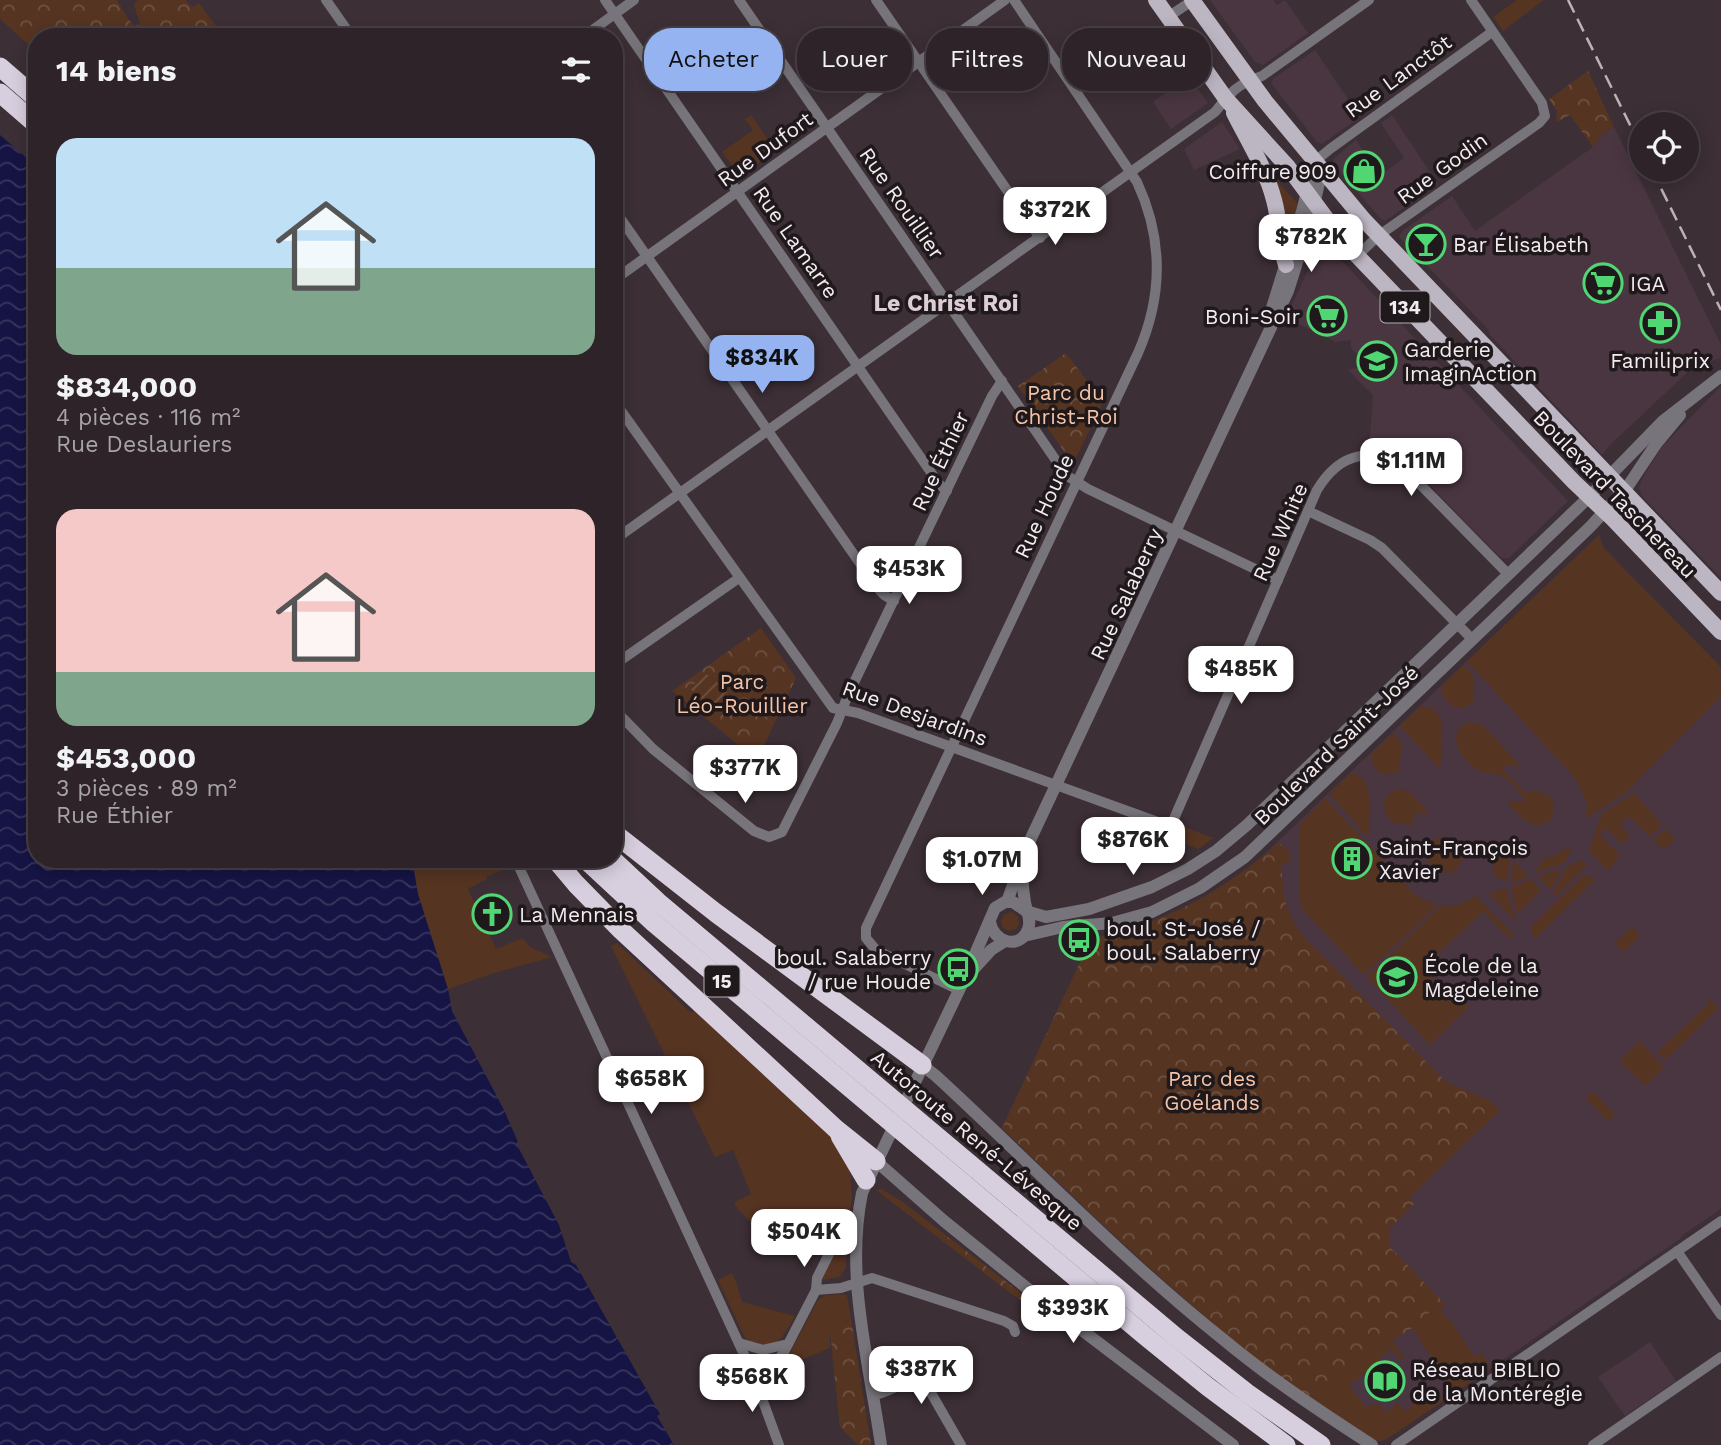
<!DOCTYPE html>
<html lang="fr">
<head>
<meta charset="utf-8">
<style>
  body { margin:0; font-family:"Work Sans",sans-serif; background:#392f34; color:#f1f3f6; height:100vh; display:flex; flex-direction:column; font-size:26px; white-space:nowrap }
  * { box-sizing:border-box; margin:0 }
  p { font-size:23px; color:#a7a4a8 }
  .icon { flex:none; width:38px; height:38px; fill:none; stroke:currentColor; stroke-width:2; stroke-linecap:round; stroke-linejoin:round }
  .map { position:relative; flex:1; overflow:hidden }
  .panel { position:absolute; left:28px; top:28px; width:595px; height:840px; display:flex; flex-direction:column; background:#2d2328; border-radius:28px; box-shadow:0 4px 18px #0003,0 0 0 2px #484045 }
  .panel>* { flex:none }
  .guide { position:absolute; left:644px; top:28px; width:665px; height:63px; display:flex; gap:14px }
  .buttons { position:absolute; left:1629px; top:112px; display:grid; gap:14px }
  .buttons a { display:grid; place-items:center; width:70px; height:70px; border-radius:50%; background:#2d2328; box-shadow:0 4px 18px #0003,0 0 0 2px #484045; font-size:35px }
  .price { position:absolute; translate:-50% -60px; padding:0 16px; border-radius:14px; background:#fff; color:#222; font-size:23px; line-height:46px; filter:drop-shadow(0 2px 4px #0008) }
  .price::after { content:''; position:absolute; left:50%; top:42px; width:21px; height:16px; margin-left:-10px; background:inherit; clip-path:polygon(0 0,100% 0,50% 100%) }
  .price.selected { background:#95b2f1; color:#111 }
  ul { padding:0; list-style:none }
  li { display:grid; align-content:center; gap:14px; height:371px; padding:0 28px }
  li span { display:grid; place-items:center; height:217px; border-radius:21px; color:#555 }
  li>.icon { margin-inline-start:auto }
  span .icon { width:126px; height:126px; fill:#fffc; stroke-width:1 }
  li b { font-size:30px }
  h2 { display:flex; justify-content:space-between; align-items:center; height:84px; padding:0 28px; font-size:30px }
  .chip { padding:0 24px; border-radius:28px; background:#2d2328; box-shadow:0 4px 18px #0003,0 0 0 2px #484045; font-size:24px; line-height:63px }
  .chip.selected { background:#95b2f1; color:#111 }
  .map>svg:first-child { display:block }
</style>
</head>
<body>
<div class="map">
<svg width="1721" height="1445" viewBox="0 0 1721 1445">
  <defs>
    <pattern id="forest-crowns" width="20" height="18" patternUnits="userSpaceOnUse" patternTransform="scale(1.75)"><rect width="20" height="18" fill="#563422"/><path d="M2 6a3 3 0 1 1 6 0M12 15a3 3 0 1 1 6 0" fill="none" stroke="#6f5242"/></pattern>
    <pattern id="garden-furrows" width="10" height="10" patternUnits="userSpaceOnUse" patternTransform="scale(1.75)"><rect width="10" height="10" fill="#563422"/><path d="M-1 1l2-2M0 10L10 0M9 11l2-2" fill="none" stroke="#6f5242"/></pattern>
    <pattern id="water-waves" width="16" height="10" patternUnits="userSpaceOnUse" patternTransform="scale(1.75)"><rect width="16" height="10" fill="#151444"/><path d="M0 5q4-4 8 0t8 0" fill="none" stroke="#38365f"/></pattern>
  </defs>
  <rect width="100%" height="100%" fill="#3c2f36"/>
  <g fill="#4a3641">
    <path d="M1210,0H1273L1277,5L1285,0L1308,33L1263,65L1255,62Z"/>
    <path d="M1315,50L1360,117L1322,144L1317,142L1271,83L1274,78Z"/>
    <path d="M1189,76L1208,103L1171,129L1153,102Z"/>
    <path d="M1392,115L1438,184L1385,221L1380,218L1337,168L1333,159L1356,140L1379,176L1404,158L1381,123Z"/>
    <path d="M1222,122L1240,149L1194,170L1184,149Z"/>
    <path d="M1614,127L1721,345V358L1714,360L1698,369L1693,367L1608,447L1602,455L1490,335L1488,329L1399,237L1402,231L1452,196L1475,231L1593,147L1601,135Z"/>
    <path d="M1328,246L1568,501L1509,558H1502L1497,554L1404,459L1380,449L1369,448L1373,395L1348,370L1368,365L1351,348V340L1336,342L1286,318L1316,252L1318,248Z"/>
    <path d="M1721,386V578L1642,496L1639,488L1642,479L1661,448Z"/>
    <path d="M1599,535L1604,548L1721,668V1209L1684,1234L1680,1239L1390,1437L1377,1442L1307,1397L1100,1223L1002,1128L1091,939L1127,931L1172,914L1201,900L1250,868Z"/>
    <path d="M1650,1342L1676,1381L1625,1416L1598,1377Z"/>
  </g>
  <g fill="#563422">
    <path d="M1517,0H1544L1503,31L1493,17Z"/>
    <path d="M751,115L776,151L740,176L722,152L753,130L745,119Z"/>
    <path d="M1277,181L1298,204L1287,245L1276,182Z"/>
    <path d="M1599,535L1604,548L1720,666L1721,696L1624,794L1586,818L1587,803L1576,779L1467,661Z"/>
    <path d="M1463,665L1474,676V701L1467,707L1455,708L1443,697L1441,687Z"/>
    <path d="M1421,706L1434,709L1442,721L1441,764L1438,767L1400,726Z"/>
    <path d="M1470,722L1480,724L1485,728L1521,766H1505L1504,771L1525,792C1530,793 1538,791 1543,793C1557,797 1556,813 1548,822C1529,832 1518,814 1507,801L1523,802L1524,797C1518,791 1511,781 1504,777C1498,773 1489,775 1482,772C1467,767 1439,732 1470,722Z"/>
    <path d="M1393,733L1402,743L1399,771C1385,780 1371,771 1371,754Z"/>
    <path d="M1351,773C1376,777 1369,813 1370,832L1366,835L1329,794Z"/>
    <path d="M1401,789L1411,793L1430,814H1414V825L1395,823L1386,816L1384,801L1391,792Z"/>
    <path d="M1634,793L1662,825L1650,837L1629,816L1620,825L1630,836L1622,844L1606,828L1600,834L1620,856L1608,871L1589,851L1602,813Z"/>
    <path d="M1325,798L1412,892L1424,900L1438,905L1364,975L1303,910L1300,901V824Z"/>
    <path d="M1184,827L1214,838L1198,849L1169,838L1178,835Z"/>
    <path d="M1665,829L1675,839L1663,850L1653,841Z"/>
    <path d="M1433,838L1452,840L1461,846L1464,856L1456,871C1437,878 1428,861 1416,848L1432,849Z"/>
    <path d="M1492,839L1510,858L1507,882L1493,875L1496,852Z"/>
    <path d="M1569,847L1571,850L1564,863L1535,873L1543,859L1556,855Z"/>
    <path d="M412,859H517L516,864L486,877L487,879L468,889L496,949L523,938L530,947L552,957L494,973L448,989L418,894Z"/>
    <path d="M1582,860L1587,865L1556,896L1553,893L1567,866Z"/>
    <path d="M1514,861L1529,876L1511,883Z"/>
    <path d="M1562,868L1551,890L1538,877Z"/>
    <path d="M1584,875L1596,879L1534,940L1531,926Z"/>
    <path d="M1531,879L1541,890L1517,914L1511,887Z"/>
    <path d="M1506,888L1516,922L1489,894Z"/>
    <path d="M1476,896L1514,935L1510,939L1483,911L1425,967L1434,978L1431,984L1438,991L1443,988L1452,997L1457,992L1469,1006L1430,1045L1367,977L1442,905H1458Z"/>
    <path d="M1012,912L1018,917L1019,924L1016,929L1008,931L1002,927L1001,920L1005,914Z"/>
    <path d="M1632,927L1640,936L1624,952L1615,943Z"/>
    <path d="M617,943L690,1012H694L692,1004L825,1127L850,1168L852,1197L846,1247V1267L840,1277L822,1280L826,1250L821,1227L788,1212L772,1245L737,1208L734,1202L751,1194L733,1150L715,1157L611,946Z"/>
    <path d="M1710,999L1719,1008L1665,1060L1657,1051L1661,1049L1709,1003L1707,1001Z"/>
    <path d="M1640,1041L1664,1067L1645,1086L1620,1061Z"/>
    <path d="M1592,1091L1615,1115L1608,1121L1586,1098Z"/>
    <path d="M731,1273L736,1281L742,1302L795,1316C783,1338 772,1358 745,1338L718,1280Z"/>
    <path d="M843,1294L847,1295L851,1318L830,1332V1348L782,1368L818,1300L826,1295Z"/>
    <path d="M1442,1301L1446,1305L1440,1311L1450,1320L1475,1357L1482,1353L1490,1369L1454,1394L1449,1391L1453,1388L1412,1328Z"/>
    <path d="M1393,1341L1405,1358L1401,1360L1391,1349L1379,1358L1381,1362L1349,1385L1366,1408L1373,1403L1375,1405L1380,1404L1385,1413L1398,1403L1406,1411L1412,1406L1411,1403L1427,1392L1434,1401L1441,1397L1442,1402L1390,1437L1383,1441L1372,1440L1307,1397Z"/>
  </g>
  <g fill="url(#forest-crowns)">
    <path d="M0,0H117L128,19L135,26L140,23L134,5L137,0H186L192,7L199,3L221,33L216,37H37V52L0,19Z"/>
    <path d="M1588,71L1614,127L1601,135L1593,147L1570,115L1556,122L1557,111L1549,99Z"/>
    <path d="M1066,353L1103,402L1073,464L1018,386Z"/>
    <path d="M761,628L796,678L757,760L672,691Z"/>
    <path d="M1278,843C1288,847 1290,852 1291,862L1281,863C1284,898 1283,909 1304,937L1445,1081L1490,1101L1500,1110L1409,1198L1414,1204L1390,1228V1247L1442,1301L1412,1328L1307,1397C1196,1317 1100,1222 1002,1128L1091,939C1163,924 1223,892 1278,843Z"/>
    <path d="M881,1189L900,1200L1034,1303L1031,1307L1013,1295L876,1190Z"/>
    <path d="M851,1318L871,1445H858L840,1427L830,1332Z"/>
  </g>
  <path fill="url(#garden-furrows)" d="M704,672L741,702L731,714L722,707L718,712L690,689Z"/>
  <path fill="url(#water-waves)" d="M0,135L37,167V859H412L418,894L448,989L452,1011L504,1110L518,1142L516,1143L559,1225L571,1262L576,1265L660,1414L657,1416L674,1445H0Z"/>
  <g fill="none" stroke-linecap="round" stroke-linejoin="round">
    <g stroke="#78747b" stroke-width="10">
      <path d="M326,0L352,37"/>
      <path d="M605,0L939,484L947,491"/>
      <path d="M739,0L1066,475L1088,489L1278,580"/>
      <path d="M876,0L1040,238"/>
      <path d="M1168,17L1193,0"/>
      <path d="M583,37L634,0"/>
      <path d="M1296,177L1330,149L1492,32"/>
      <path d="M614,209L875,585L884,595L894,601"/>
      <path d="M1357,256L1378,236L1539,123L1545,116L1542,103L1471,0"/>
      <path d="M614,280L1005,0"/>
      <path d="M614,401L833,708L858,713L1166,825L1173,821L1317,490C1340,452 1374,444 1409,473L1508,574"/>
      <path d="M1308,511L1370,540L1382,548L1473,640"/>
      <path d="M614,540L1215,112C1231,92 1237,84 1262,76L1369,0"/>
      <path d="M614,665L739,578"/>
      <path d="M614,709L653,749L754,831L769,837L782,832L837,723L848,695L992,396L1002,381"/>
      <path d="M519,867L753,1374L779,1445"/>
      <path d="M959,990L876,950L866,938V928L1138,353C1163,296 1163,238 1137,182L1014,0"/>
      <path d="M1677,1251L1721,1315"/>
      <path d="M816,1290L841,1288L872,1278L1004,1321L1013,1326L1015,1332"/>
      <path d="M739,1343L763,1350L788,1344"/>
      <path d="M753,1374L773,1364L783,1354L816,1290L817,1278L829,1254"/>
      <path d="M874,1395C891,1392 906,1379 923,1379L961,1445"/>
      <path d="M1396,1445L1721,1221"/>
      <path d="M1593,1445L1721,1357"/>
    </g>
    <g stroke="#78747b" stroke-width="12">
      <path d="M1271,311L1303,208L1314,161"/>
      <path d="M1007,902L1025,851L1288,291L1311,218L1322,170"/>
      <path d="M990,922C993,942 1020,951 1028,929C1032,919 1026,911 1025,902C1023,891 1022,880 1023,869"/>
      <path d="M1024,936L1063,927L1112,923L1152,912L1200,888L1245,857L1590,527L1628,486L1656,444L1680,415"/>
      <path d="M972,971L991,950L1005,941"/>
      <path d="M922,1065L936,1076C1032,1164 1122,1259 1224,1340C1271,1379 1321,1412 1372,1445"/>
      <path d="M876,1161L944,1221L1033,1293L1233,1445"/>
      <path d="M881,1445C869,1362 845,1276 862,1193L963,982L995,908L1005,902H1013L1026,911L1046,917L1089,909L1152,887L1188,869L1216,851L1247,825L1337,739L1589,497L1663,421L1721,376"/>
    </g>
    <g stroke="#bcb5c2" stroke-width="16">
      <path d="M1156,0L1226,99L1288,167L1343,241L1574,482L1613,519L1721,632"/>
      <path d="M1192,0L1265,101L1364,220L1721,593"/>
      <path d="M1234,113C1248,141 1266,169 1274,200C1280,221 1279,244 1286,265"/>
      <path d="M1303,248L1325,239L1343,241"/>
    </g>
    <g stroke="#d7cede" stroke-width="19">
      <path d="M0,67L37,99"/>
      <path d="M0,93L37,125"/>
      <path d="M614,833L716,913L922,1065"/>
      <path d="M555,859L576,884L621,930L836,1129L876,1161"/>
      <path d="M585,859L654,923L1144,1335L1208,1387L1286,1445"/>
      <path d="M612,859L658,902L1177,1338L1247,1393L1321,1445"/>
      <path d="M840,1136L866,1180"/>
    </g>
    <g stroke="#bcb2b8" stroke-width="2.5" stroke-dasharray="14 7" stroke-linecap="butt">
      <path d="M1568,0L1642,149"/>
      <path d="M1652,170L1721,310"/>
    </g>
  </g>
  <defs>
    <g id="shop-ring" transform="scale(2.0125)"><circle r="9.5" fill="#1f191c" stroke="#51d674" stroke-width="1.5"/><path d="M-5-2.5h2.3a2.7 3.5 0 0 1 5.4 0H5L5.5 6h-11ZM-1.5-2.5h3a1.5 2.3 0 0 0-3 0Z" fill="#51d674"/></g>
    <g id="bar-ring" transform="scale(2.0125)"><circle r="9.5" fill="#1f191c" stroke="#51d674" stroke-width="1.5"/><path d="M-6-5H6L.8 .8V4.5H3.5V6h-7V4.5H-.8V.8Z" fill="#51d674"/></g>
    <g id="supermarket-ring" transform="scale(2.0125)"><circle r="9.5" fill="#1f191c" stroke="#51d674" stroke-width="1.5"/><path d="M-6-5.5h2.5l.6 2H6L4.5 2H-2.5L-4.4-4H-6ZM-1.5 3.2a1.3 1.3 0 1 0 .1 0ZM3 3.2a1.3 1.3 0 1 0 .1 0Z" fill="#51d674"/></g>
    <g id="pharmacy-ring" transform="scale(2.0125)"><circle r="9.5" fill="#1f191c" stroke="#51d674" stroke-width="1.5"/><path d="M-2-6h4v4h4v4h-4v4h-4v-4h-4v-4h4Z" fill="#51d674"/></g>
    <g id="school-ring" transform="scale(2.0125)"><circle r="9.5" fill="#1f191c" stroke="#51d674" stroke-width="1.5"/><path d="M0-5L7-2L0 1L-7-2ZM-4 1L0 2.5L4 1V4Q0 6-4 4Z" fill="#51d674"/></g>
    <g id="building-ring" transform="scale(2.0125)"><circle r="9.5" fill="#1f191c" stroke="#51d674" stroke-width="1.5"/><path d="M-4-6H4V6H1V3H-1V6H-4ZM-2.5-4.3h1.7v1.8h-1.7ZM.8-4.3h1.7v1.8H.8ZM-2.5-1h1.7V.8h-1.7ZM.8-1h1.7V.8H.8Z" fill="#51d674"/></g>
    <g id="church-ring" transform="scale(2.0125)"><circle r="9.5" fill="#1f191c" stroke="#51d674" stroke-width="1.5"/><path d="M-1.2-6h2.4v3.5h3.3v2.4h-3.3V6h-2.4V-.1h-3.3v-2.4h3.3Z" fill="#51d674"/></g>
    <g id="bus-ring" transform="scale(2.0125)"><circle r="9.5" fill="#1f191c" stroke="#51d674" stroke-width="1.5"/><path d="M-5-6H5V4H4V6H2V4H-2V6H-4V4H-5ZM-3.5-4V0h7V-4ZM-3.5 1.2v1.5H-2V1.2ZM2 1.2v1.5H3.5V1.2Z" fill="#51d674"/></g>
    <g id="library-ring" transform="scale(2.0125)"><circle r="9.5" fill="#1f191c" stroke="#51d674" stroke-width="1.5"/><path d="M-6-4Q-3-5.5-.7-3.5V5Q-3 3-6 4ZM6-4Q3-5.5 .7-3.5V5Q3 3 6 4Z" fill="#51d674"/></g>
  </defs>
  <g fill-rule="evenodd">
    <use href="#shop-ring" x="1364" y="171"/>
    <use href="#bar-ring" x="1426" y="244"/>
    <use href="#supermarket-ring" x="1603" y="283"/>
    <use href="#supermarket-ring" x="1327" y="316"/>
    <use href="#pharmacy-ring" x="1660" y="323"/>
    <use href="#school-ring" x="1377" y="361"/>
    <use href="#building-ring" x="1352" y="859"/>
    <use href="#church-ring" x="492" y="914"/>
    <use href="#bus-ring" x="1079" y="940"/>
    <use href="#bus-ring" x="958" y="969"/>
    <use href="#school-ring" x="1397" y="977"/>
    <use href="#library-ring" x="1385" y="1381"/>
  </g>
  <g text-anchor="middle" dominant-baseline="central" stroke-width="7" stroke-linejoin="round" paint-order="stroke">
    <g fill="#1f191c" stroke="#b4acb0" stroke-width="2">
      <rect x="1380.5" y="291.5" width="49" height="31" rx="5"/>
      <rect x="704.5" y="965.5" width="35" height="31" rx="5"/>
    </g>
    <g font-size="19" font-weight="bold" fill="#f4ebf0">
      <text x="1405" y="307">134</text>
      <text x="722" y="981">15</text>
    </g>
    <g font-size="21" fill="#f4ebf0" stroke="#1f191c">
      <text transform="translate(1398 76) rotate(-36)">Rue Lanctôt</text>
      <text transform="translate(765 149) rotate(-36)">Rue Dufort</text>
      <text transform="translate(1442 168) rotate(-36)">Rue Godin</text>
      <text transform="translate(902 203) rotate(55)">Rue Rouillier</text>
      <text transform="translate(796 242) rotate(55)">Rue Lamarre</text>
      <text transform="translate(940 461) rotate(-65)">Rue Éthier</text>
      <text transform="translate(1615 494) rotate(46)">Boulevard Taschereau</text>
      <text transform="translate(1044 506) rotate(-65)">Rue Houde</text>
      <text transform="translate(1280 532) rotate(-66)">Rue White</text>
      <text transform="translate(1126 594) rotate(-65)">Rue Salaberry</text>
      <text transform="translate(915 713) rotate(20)">Rue Desjardins</text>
      <text transform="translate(1336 745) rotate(-44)">Boulevard Saint-José</text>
      <text transform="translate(977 1140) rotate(40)">Autoroute René-Lévesque</text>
    </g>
    <g font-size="21" fill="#f4ebf0" stroke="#1f191c" text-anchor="start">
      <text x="1337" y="171" text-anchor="end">Coiffure 909</text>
      <text x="1453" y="244">Bar Élisabeth</text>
      <text x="1630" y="283">IGA</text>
      <text x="1300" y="316" text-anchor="end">Boni-Soir</text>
      <text x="1404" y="349">Garderie<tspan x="1404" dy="24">ImaginAction</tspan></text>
      <text x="1660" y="360" text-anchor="middle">Familiprix</text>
      <text x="1379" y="847">Saint-François<tspan x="1379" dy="24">Xavier</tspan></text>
      <text x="519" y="914">La Mennais</text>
      <text x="1106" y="928">boul. St-José /<tspan x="1106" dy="24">boul. Salaberry</tspan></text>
      <text x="931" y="957" text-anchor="end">boul. Salaberry<tspan x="931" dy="24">/ rue Houde</tspan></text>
      <text x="1424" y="965">École de la<tspan x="1424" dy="24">Magdeleine</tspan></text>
      <text x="1412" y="1369">Réseau BIBLIO<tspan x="1412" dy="24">de la Montérégie</tspan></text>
    </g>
    <g font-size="21" fill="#f7c3a7" stroke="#1f191c">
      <text x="1066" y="392">Parc du<tspan x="1066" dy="24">Christ-Roi</tspan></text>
      <text x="742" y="681">Parc<tspan x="742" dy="24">Léo-Rouillier</tspan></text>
      <text x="1212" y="1078">Parc des<tspan x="1212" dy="24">Goélands</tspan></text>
    </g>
    <g font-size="23" font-weight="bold" fill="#deccd6" stroke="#1f191c">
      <text x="946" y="303">Le Christ Roi</text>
    </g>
  </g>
</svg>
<div class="buttons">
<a><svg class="icon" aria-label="locate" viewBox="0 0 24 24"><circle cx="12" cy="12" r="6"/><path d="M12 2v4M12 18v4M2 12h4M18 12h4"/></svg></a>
</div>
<b class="price" style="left:1055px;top:247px">$372K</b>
<b class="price" style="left:1311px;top:274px">$782K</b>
<b class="price selected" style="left:762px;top:395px">$834K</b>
<b class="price" style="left:1411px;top:498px">$1.11M</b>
<b class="price" style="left:909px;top:606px">$453K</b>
<b class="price" style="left:1241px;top:706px">$485K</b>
<b class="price" style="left:745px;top:805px">$377K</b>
<b class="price" style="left:1133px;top:877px">$876K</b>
<b class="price" style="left:982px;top:897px">$1.07M</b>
<b class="price" style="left:651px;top:1116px">$658K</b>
<b class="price" style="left:804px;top:1269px">$504K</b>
<b class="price" style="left:1073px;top:1345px">$393K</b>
<b class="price" style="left:921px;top:1406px">$387K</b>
<b class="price" style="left:752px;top:1414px">$568K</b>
<div class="guide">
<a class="chip selected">Acheter</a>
<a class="chip">Louer</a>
<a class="chip">Filtres</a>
<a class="chip">Nouveau</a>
</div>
<section class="panel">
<h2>14 biens<svg class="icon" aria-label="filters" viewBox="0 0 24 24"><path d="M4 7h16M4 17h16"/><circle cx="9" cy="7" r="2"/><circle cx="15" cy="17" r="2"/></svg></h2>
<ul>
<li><span style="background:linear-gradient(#bfe0f5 60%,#7fa58c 0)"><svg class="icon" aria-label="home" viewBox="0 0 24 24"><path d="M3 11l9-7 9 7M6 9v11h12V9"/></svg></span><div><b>$834,000</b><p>4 pièces · 116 m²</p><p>Rue Deslauriers</p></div></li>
<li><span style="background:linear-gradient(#f6c9c9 75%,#7fa58c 0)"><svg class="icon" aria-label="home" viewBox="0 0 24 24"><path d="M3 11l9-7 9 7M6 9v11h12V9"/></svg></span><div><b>$453,000</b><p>3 pièces · 89 m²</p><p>Rue Éthier</p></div></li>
</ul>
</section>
</div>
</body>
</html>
